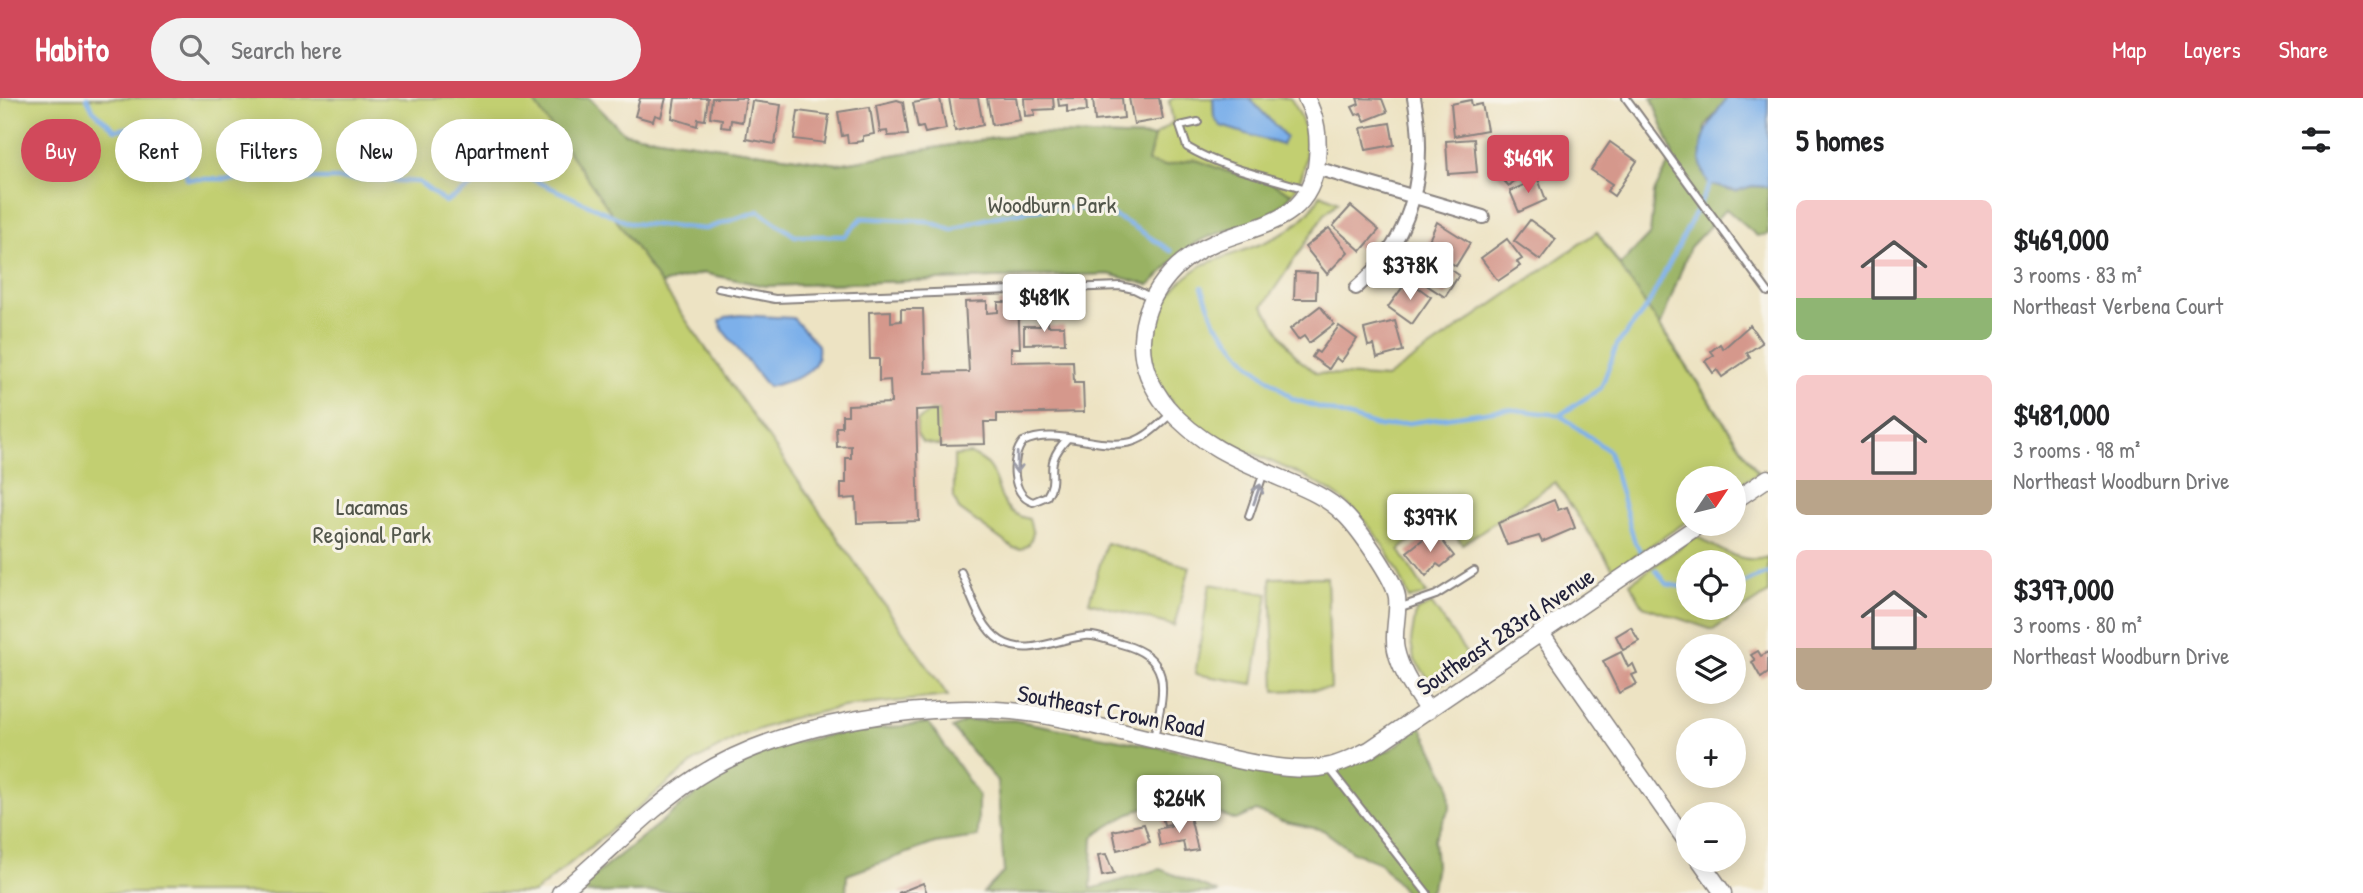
<!DOCTYPE html>
<html lang="en">
<head>
<meta charset="utf-8">
<style>
  body { margin:0; font-family:"Patrick Hand",sans-serif; background:#f2f2f2; color:#202124; height:100vh; display:flex; flex-direction:column; font-size:26px; white-space:nowrap }
  * { box-sizing:border-box; margin:0 }
  p { font-size:23px; color:#757577 }
  .icon { flex:none; width:38px; height:38px; fill:none; stroke:currentColor; stroke-width:2; stroke-linecap:round; stroke-linejoin:round }
  .map { position:relative; flex:1; overflow:hidden }
  .sheet { display:flex; flex-direction:column; background:#fff; width:595px }
  .sheet>* { flex:none }
  .banner { position:absolute; left:21px; top:21px; width:665px; height:63px; display:flex; gap:14px }
  .needle { width:46px; rotate:55deg }
  .controls { position:absolute; left:1676px; top:368px; display:grid; gap:14px }
  .controls a { display:grid; place-items:center; width:70px; height:70px; border-radius:50%; background:#fff; box-shadow:0 4px 18px #0003; font-size:35px }
  .price { position:absolute; translate:-50% -60px; padding:0 16px; border-radius:7px; background:#fff; color:#222; font-size:23px; line-height:46px; filter:drop-shadow(0 2px 4px #0008) }
  .price::after { content:''; position:absolute; left:50%; top:42px; width:21px; height:16px; margin-left:-10px; background:inherit; clip-path:polygon(0 0,100% 0,50% 100%) }
  .price.on { background:#d1495b; color:#fff }
  ul { padding:0; list-style:none }
  li { display:flex; align-items:center; gap:21px; height:175px; padding:0 28px }
  li span { display:grid; place-items:center; flex:none; width:196px; height:140px; border-radius:10px; color:#555 }
  li>.icon { margin-inline-start:auto }
  span .icon { width:84px; height:84px; fill:#fffc; stroke-width:1 }
  li b { font-size:30px }
  h2 { display:flex; justify-content:space-between; align-items:center; height:84px; padding:0 28px; font-size:30px }
  .tag { padding:0 24px; border-radius:32px; background:#fff; box-shadow:0 4px 18px #0003; font-size:24px; line-height:63px }
  .tag.on { background:#d1495b; color:#fff }
  header { display:flex; align-items:center; gap:42px; box-sizing:border-box; height:98px; padding:0 35px; background:#d1495b; color:#fff }
  header strong { font-size:33px }
  nav { display:flex; gap:38px; margin-inline-start:auto; font-size:24px }
  .search { width:490px; height:63px; background:#f2f2f2; display:flex; align-items:center; gap:18px; box-sizing:border-box; padding:0 24px; border-radius:38px; color:#757577; font-size:26px }
  main { display:flex; flex:1; min-height:0 }
  .map>svg:first-child { display:block }
</style>
</head>
<body>
<header>
<strong>Habito</strong>
<div class="search"><svg class="icon" aria-label="search" viewBox="0 0 24 24"><circle cx="10" cy="10" r="6"/><path d="M15 15l6 6"/></svg>Search here</div>
<nav><a>Map</a><a>Layers</a><a>Share</a></nav>
</header>
<main>
<div class="map">
<svg width="1768" height="795" viewBox="0 0 1768 795">
  <rect width="100%" height="100%" fill="#f7f3e8"/>
  <filter id="ink" filterUnits="userSpaceOnUse"><feTurbulence type="fractalNoise" baseFrequency=".0143" numOctaves="2"/><feDisplacementMap in="SourceGraphic" scale="14" xChannelSelector="R" yChannelSelector="G"/><feConvolveMatrix kernelMatrix="1 2 1 2 8 2 1 2 1" color-interpolation-filters="sRGB"/></filter>
  <filter id="wash" filterUnits="userSpaceOnUse"><feTurbulence type="fractalNoise" baseFrequency=".00686" numOctaves="4" result="noise"/><feDisplacementMap in="SourceGraphic" scale="28" xChannelSelector="R" yChannelSelector="G"/><feGaussianBlur stdDeviation="1.57" result="paint"/><feColorMatrix in="noise" values="0 0 0 0 0 0 0 0 0 0 0 0 0 0 0 0 0 1.4 0 .05"/><feComposite in="paint" operator="in"/></filter>
  <g filter="url(#wash)">
    <rect width="100%" height="100%" fill="#ede3c3"/>
    <g fill="#c2cf71" stroke="#727856" stroke-width="2" fill-rule="evenodd">
      <path d="M0,0H589L624,35L838,66L1024,35L1153,39L1173,24L1169,3L1174,0H1213L1214,19L1221,28L1282,47L1285,38L1249,0H1290C1321,41 1307,103 1259,122C1239,130 1217,133 1198,144C1180,155 1165,173 1149,187L1109,176L766,188L703,175L661,186L948,598L843,609L788,621L740,638L695,663L534,795H0Z"/>
      <path d="M1321,96L1338,104L1325,116L1263,208L1296,259L1316,275L1386,280L1597,134L1758,375L1734,391V380H1689V422L1614,472L1555,384L1462,446L1449,427L1431,425L1399,452L1427,496L1409,501C1397,464 1370,421 1337,398C1313,380 1284,370 1257,357C1248,353 1237,352 1227,348C1205,337 1181,317 1166,297C1133,251 1157,194 1203,167C1210,163 1220,161 1228,158C1266,145 1302,133 1321,96Z"/>
      <path d="M931,313H939L941,348L922,344L917,336V323Z"/>
      <path d="M970,356C1010,369 985,412 1029,421L1033,436L1029,446L1021,451L1013,450L959,411L954,401V358Z"/>
      <path d="M1696,438C1717,450 1743,468 1768,459V495L1713,532L1643,508L1630,485ZM1689,464H1734V509H1689Z"/>
      <path d="M1106,445L1190,469L1174,528L1089,504Z"/>
      <path d="M1327,479L1331,591L1275,593L1271,480Z"/>
      <path d="M1210,486L1268,496L1253,586L1195,576Z"/>
      <path d="M1432,506L1475,568L1435,589L1414,561L1411,543L1416,513Z"/>
    </g>
    <g fill="#99b263" stroke="#5e6a4f" stroke-width="2">
      <path d="M531,0H589L624,35L838,66L1024,35L1154,39L1148,64L1165,68L1194,61L1225,73L1272,85L1292,96C1270,126 1231,127 1200,143C1181,153 1165,173 1149,187L1109,176L766,188L703,175L661,186Z"/>
      <path d="M1652,0H1727L1705,29L1709,86L1735,93L1752,88L1768,89V136L1757,138L1726,111L1690,149L1660,229L1758,375L1597,134L1620,167L1650,136L1654,95L1673,57Z"/>
      <path d="M1013,622L1303,676L1374,659L1393,650L1421,628L1449,685L1450,709L1434,742L1436,767L1432,791L1427,795H1406L1380,765L1353,754L1323,732L1281,723L1256,713L1236,722C1216,715 1188,701 1167,703C1144,706 1111,725 1093,739L1091,791L1160,771L1219,795H983L1004,774L997,683L952,630L966,623Z"/>
      <path d="M929,625L978,697V739L935,745L847,777L846,795H739L737,792L573,795L719,677L780,647L846,634Z"/>
    </g>
    <g fill="#7db0ea" stroke="#506992" stroke-width="2">
      <path d="M1213,0H1249L1286,39L1282,47L1221,28L1214,19Z"/>
      <path d="M1727,0H1768V89L1752,88L1736,93L1709,86C1689,56 1708,25 1727,0Z"/>
      <path d="M740,217L793,220L818,247C822,278 791,282 768,289L722,231L720,223L726,219Z"/>
    </g>
    <g fill="none" stroke-linecap="round" stroke-linejoin="round">
      <g stroke="#7db0ea" stroke-width="4.5">
        <path d="M87,0L93,12L115,32L164,24L181,42L187,81H367L419,84L445,104L484,81L527,79L629,125L705,131L759,113L795,138H845L862,120L926,123L953,132C988,116 1063,105 1101,113C1121,118 1153,142 1171,153"/>
        <path d="M1202,189L1215,224L1249,265L1293,301L1381,329L1507,311L1560,317L1609,353L1635,445L1641,453"/>
        <path d="M1560,317L1601,290L1617,247L1647,209L1711,84"/>
        <path d="M1656,472L1666,486L1689,490"/>
        <path d="M1734,488L1768,475"/>
      </g>
    </g>
    <g id="blocks">
      <g fill="#d5988c">
        <path d="M640,0H666L661,19L655,17L653,23L635,18Z"/>
        <path d="M675,0H708L705,22L698,21L697,28L672,20Z"/>
        <path d="M712,0H746L742,24L731,22L730,30L721,29L722,21L710,19Z"/>
        <path d="M940,0L946,31L925,35L923,29L918,30L913,5Z"/>
        <path d="M949,0H978L983,27L955,33Z"/>
        <path d="M987,0H1016L1020,22L992,27Z"/>
        <path d="M1024,0H1053L1054,11L1034,12L1035,17L1025,18Z"/>
        <path d="M1058,0H1086L1087,13L1067,14V7L1059,8Z"/>
        <path d="M1093,0H1122L1124,20L1095,23Z"/>
        <path d="M1129,0H1159L1163,21L1134,26Z"/>
        <path d="M1357,0L1382,1L1387,14L1365,23L1361,15L1356,17L1352,9L1359,6Z"/>
        <path d="M897,2L903,4L908,37L888,38L887,33L880,34L876,7Z"/>
        <path d="M1471,2L1472,8L1482,6L1487,32L1454,38L1451,6Z"/>
        <path d="M752,3L781,7L775,46L746,41Z"/>
        <path d="M870,9L874,36L863,38V43L848,45L847,37L842,38L838,14Z"/>
        <path d="M798,13L829,17L825,45L794,41Z"/>
        <path d="M1390,25L1394,47L1366,52L1361,30Z"/>
        <path d="M1474,41L1477,74L1448,76L1446,43Z"/>
        <path d="M1610,44L1637,63L1614,98L1607,93L1612,86L1591,72Z"/>
        <path d="M1508,51L1527,71L1509,88L1490,68Z"/>
        <path d="M1538,81L1546,102L1519,114L1510,93Z"/>
        <path d="M1351,108L1379,132L1361,153L1333,128Z"/>
        <path d="M1530,122L1556,141L1540,162L1514,143Z"/>
        <path d="M1437,124L1470,145L1456,168L1426,149Z"/>
        <path d="M1329,130L1348,154L1327,176L1305,149Z"/>
        <path d="M1507,141L1522,161L1517,164L1520,168L1498,183L1481,160Z"/>
        <path d="M1427,156L1459,177L1445,199L1411,177Z"/>
        <path d="M1295,174L1317,175L1316,201H1294Z"/>
        <path d="M1408,182L1431,199L1412,226L1388,209Z"/>
        <path d="M987,203V215L998,214V204H1018L1020,250H1011V264L1073,263L1074,285H1083L1084,314L997,316V324H984L985,346L940,347L939,311L916,312L919,423L857,425L856,400L841,401V385H846V360H851V348L837,349L836,329H842V317H848V307L891,305L890,282L879,283V261H870L869,214L891,213V224L901,223V211H923L925,275L969,274L965,204Z"/>
        <path d="M1320,208L1334,226L1309,245L1304,238L1298,242L1290,231Z"/>
        <path d="M1040,222L1048,223V228H1064L1065,245L1024,246V228H1040Z"/>
        <path d="M1395,223L1403,253L1377,260L1374,247L1368,248L1364,231Z"/>
        <path d="M1750,227L1762,245L1747,255L1750,260L1722,279L1717,272L1713,275L1705,263L1714,257L1711,253L1720,246L1723,251Z"/>
        <path d="M1339,228L1357,241L1341,264L1336,260L1329,271L1312,259L1316,253L1319,255Z"/>
        <path d="M1554,402L1558,412L1567,409L1575,430L1542,444L1539,438L1507,447L1498,425Z"/>
        <path d="M1437,436L1454,458L1441,469L1437,466L1426,478L1407,454L1427,438L1429,441Z"/>
        <path d="M1631,529L1639,543L1623,552L1616,538Z"/>
        <path d="M1758,553L1761,558L1768,554V575L1761,580L1752,564L1755,562L1751,557Z"/>
        <path d="M1621,554L1628,569L1633,566L1637,575L1632,577L1637,586L1619,595L1603,563Z"/>
        <path d="M1169,717L1171,726L1164,727L1162,718Z"/>
        <path d="M1190,719L1198,752L1185,754L1183,743L1160,748L1157,731L1180,726L1179,721Z"/>
        <path d="M1144,726L1150,744L1117,752L1113,733Z"/>
        <path d="M1106,756L1114,776L1102,778L1098,757Z"/>
        <path d="M923,785L927,795H898Z"/>
      </g>
    </g>
  </g>
  <g filter="url(#ink)">
    <use href="#blocks" fill-opacity="0" stroke="#88827f" stroke-width="2"/>
    <g fill="none" stroke-linecap="round" stroke-linejoin="round">
      <g stroke="#88827f" stroke-width="10">
        <g id="service">
          <path d="M1626,0L1768,194"/>
          <path d="M1198,24L1180,28L1187,49C1224,71 1266,78 1306,91"/>
          <path d="M718,190L775,201L1120,188L1134,191L1152,200"/>
          <path d="M1067,341C1040,370 1061,376 1047,398L1033,404C1011,398 1010,359 1023,344C1053,329 1093,350 1126,345C1144,343 1158,327 1171,316"/>
          <path d="M1249,418L1264,374"/>
          <path d="M961,474C971,496 979,529 1001,543C1027,559 1056,541 1084,538C1095,536 1110,543 1121,546C1176,560 1163,596 1154,640"/>
          <path d="M1398,510L1436,497L1474,473"/>
          <path d="M1329,670L1427,795"/>
        </g>
      </g>
      <g stroke="#88827f" stroke-width="16">
        <g id="minor">
          <path d="M1316,70L1483,119"/>
          <path d="M1356,190C1414,141 1428,72 1414,0"/>
        </g>
      </g>
      <g stroke="#88827f" stroke-width="19">
        <g id="tertiary">
          <path d="M1306,0C1317,21 1319,38 1317,61C1312,124 1259,126 1214,145C1174,162 1144,198 1142,242C1141,268 1151,289 1167,309C1198,346 1240,363 1283,381C1304,390 1327,399 1343,415C1358,429 1394,480 1397,499C1399,517 1392,536 1396,552C1401,575 1416,594 1428,613"/>
          <path d="M1734,403L1768,380"/>
          <path d="M1542,537L1689,747"/>
          <path d="M1699,761L1723,795"/>
          <path d="M560,795C607,757 647,712 697,679C784,623 928,602 1029,615C1074,621 1119,634 1163,644C1206,654 1288,679 1330,668C1344,665 1356,658 1369,652L1702,425"/>
        </g>
      </g>
      <use href="#service" stroke="#fff" stroke-width="6"/>
      <use href="#minor" stroke="#fff" stroke-width="12"/>
      <use href="#tertiary" stroke="#fff" stroke-width="16"/>
    </g>
    <defs><path id="oneway-shaft" d="M-6 0H5M1.5-3L5.5 0L1.5 3" fill="none" stroke-width="1.6" stroke-linecap="round" stroke-linejoin="round" transform="scale(1.75)"/></defs>
    <g stroke="#9c9ca7">
      <use href="#oneway-shaft" transform="translate(1017 365) rotate(91)"/>
      <use href="#oneway-shaft" transform="translate(1257 396) rotate(-71)"/>
    </g>
  </g>
  <g text-anchor="middle" dominant-baseline="central" stroke-width="6" stroke-linejoin="round" paint-order="stroke">
    <g font-size="24" fill="#52564b" stroke="#f7f3e8">
      <text x="1052" y="106">Woodburn Park</text>
      <text x="372" y="408">Lacamas<tspan x="372" dy="28">Regional Park</tspan></text>
    </g>
    <g font-size="24" fill="#22223b" stroke="#f7f3e8">
      <text transform="translate(1505 533) rotate(-34)">Southeast 283rd Avenue</text>
      <text transform="translate(1111 612) rotate(11)">Southeast Crown Road</text>
    </g>
  </g>
</svg>
<div class="controls">
<a><svg class="needle" viewBox="-14 -14 28 28"><path d="M0-13l5 13h-10z" fill="#e53935"/><path d="M0 13l5-13h-10z" fill="#757577"/></svg></a>
<a><svg class="icon" aria-label="locate" viewBox="0 0 24 24"><circle cx="12" cy="12" r="6"/><path d="M12 2v4M12 18v4M2 12h4M18 12h4"/></svg></a>
<a><svg class="icon" aria-label="layers" viewBox="0 0 24 24"><path d="M12 4l9 5-9 5-9-5zM3 14l9 5 9-5"/></svg></a>
<a>+</a>
<a>−</a>
</div>
<b class="price on" style="left:1528px;top:97px">$469K</b>
<b class="price" style="left:1410px;top:204px">$378K</b>
<b class="price" style="left:1044px;top:236px">$481K</b>
<b class="price" style="left:1430px;top:456px">$397K</b>
<b class="price" style="left:1179px;top:737px">$264K</b>
<div class="banner">
<a class="tag on">Buy</a>
<a class="tag">Rent</a>
<a class="tag">Filters</a>
<a class="tag">New</a>
<a class="tag">Apartment</a>
</div>
</div>
<section class="sheet">
<h2>5 homes<svg class="icon" aria-label="filters" viewBox="0 0 24 24"><path d="M4 7h16M4 17h16"/><circle cx="9" cy="7" r="2"/><circle cx="15" cy="17" r="2"/></svg></h2>
<ul>
<li><span style="background:linear-gradient(#f6c9c9 70%,#8fb573 0)"><svg class="icon" aria-label="home" viewBox="0 0 24 24"><path d="M3 11l9-7 9 7M6 9v11h12V9"/></svg></span><div><b>$469,000</b><p>3 rooms · 83 m²</p><p>Northeast Verbena Court</p></div></li>
<li><span style="background:linear-gradient(#f6c9c9 75%,#b9a48a 0)"><svg class="icon" aria-label="home" viewBox="0 0 24 24"><path d="M3 11l9-7 9 7M6 9v11h12V9"/></svg></span><div><b>$481,000</b><p>3 rooms · 98 m²</p><p>Northeast Woodburn Drive</p></div></li>
<li><span style="background:linear-gradient(#f6c9c9 70%,#b9a48a 0)"><svg class="icon" aria-label="home" viewBox="0 0 24 24"><path d="M3 11l9-7 9 7M6 9v11h12V9"/></svg></span><div><b>$397,000</b><p>3 rooms · 80 m²</p><p>Northeast Woodburn Drive</p></div></li>
</ul>
</section>
</main>
</body>
</html>
